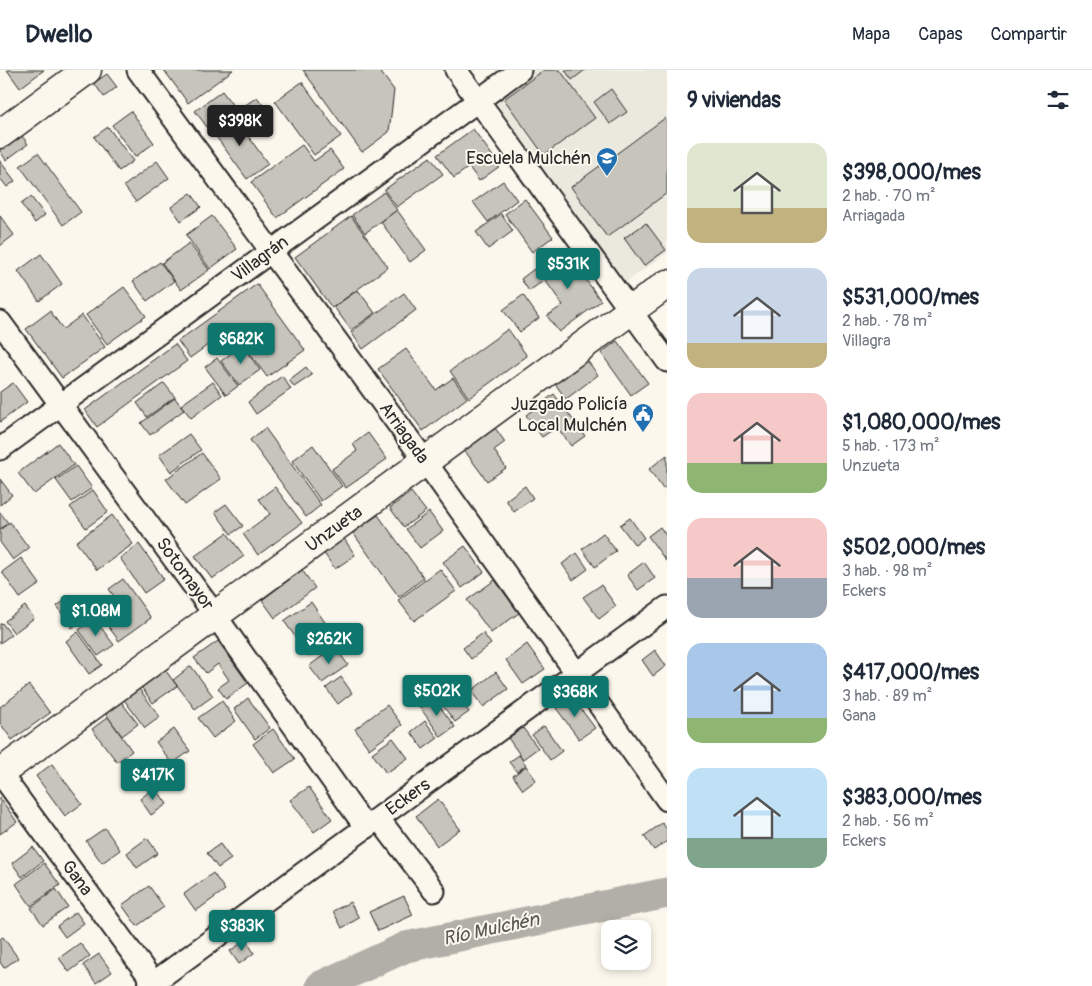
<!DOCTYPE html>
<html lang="es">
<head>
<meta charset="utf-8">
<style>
  body { margin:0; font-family:Pangolin,sans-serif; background:#f2f2f3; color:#1f2937; height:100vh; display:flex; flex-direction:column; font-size:19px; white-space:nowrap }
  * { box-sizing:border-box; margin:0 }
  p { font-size:16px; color:#747a83 }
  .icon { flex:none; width:28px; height:28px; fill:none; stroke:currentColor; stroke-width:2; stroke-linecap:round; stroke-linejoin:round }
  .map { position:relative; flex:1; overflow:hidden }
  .sheet { display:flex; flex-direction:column; background:#fff; width:425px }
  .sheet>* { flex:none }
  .tools { position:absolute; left:601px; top:850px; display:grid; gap:10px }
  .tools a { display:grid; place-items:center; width:50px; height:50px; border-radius:10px; background:#fff; box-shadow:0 2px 8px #0003; font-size:25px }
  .price { position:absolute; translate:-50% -42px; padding:0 11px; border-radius:5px; background:#0f766e; color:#fff; font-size:16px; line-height:32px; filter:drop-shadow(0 1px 2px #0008) }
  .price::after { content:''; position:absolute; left:50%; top:30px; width:15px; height:11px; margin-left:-8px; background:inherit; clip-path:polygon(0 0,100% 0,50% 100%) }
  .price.current { background:#222; color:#fff }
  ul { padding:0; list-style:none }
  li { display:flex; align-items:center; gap:15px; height:125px; padding:0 20px }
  li span { display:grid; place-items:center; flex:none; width:140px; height:100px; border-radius:15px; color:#555 }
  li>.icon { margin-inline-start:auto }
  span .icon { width:60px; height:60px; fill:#fffc; stroke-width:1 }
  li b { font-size:21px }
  h2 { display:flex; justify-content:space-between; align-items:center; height:60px; padding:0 20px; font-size:21px }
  header { display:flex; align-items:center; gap:30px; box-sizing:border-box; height:70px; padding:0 25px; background:#fff; border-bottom:1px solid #e0e1e3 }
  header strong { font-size:24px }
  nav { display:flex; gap:28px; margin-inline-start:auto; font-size:18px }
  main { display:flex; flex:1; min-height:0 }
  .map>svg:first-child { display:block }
</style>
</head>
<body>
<header>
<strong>Dwello</strong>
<nav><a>Mapa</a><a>Capas</a><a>Compartir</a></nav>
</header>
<main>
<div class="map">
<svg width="667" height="916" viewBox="0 0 667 916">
  <rect width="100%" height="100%" fill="#fbf7ec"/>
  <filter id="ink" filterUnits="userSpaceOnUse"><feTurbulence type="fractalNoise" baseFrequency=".02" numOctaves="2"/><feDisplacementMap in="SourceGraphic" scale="10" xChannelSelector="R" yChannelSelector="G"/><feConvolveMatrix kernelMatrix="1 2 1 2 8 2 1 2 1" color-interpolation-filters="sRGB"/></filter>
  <g filter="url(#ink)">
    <path fill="#ebe8de" d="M535,0H667V183L625,213L492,31Z"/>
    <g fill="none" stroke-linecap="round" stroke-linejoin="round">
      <path stroke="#b1afa7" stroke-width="31" d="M321,916L406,877L667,823"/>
    </g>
    <g fill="#c7c4bc" stroke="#2b2b2b">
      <path d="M7,0H44L20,18Z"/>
      <path d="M164,0H233L188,33Z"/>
      <path d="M303,0H379L394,20L389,62L362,82Z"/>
      <path d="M544,0H560L595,48L544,85L504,29Z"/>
      <path d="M565,0H585L572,10Z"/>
      <path d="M107,4L117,17L104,27L94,13Z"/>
      <path d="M302,12L341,66L314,85L275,31Z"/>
      <path d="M611,19L627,42L610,54L594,32Z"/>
      <path d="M222,21L237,41L210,61L195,41Z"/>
      <path d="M257,27L268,42L245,59L234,43Z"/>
      <path d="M131,41L154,73L135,87L112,55Z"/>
      <path d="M233,45L268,94L247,109L212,61Z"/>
      <path d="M665,48L667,51V123L607,167L571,117Z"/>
      <path d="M108,57L133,91L119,101L94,67Z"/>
      <path d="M16,58L28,74L6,90L0,81V69Z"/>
      <path d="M473,59L500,96L479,111L469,97L454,108L437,85Z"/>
      <path d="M302,75L314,91L330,80L344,99L277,148L251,112Z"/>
      <path d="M38,83L81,142L63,155L20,96Z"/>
      <path d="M430,87L443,104L397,137L384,120Z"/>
      <path d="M0,91L15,111L7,117L0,108Z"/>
      <path d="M157,91L169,108L136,132L124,116Z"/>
      <path d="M503,111L517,130L488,152L473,132Z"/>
      <path d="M384,122L397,140L365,163L352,145Z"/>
      <path d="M191,123L201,137L181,151L171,137Z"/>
      <path d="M31,127L45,145L35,153L21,134Z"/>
      <path d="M525,129L553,167L532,182L505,144Z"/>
      <path d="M397,140L426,180L410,192L381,152Z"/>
      <path d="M501,144L513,161L488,179L476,162Z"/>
      <path d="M0,146L14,165L0,176Z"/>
      <path d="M212,146L237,179L210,199L186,165Z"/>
      <path d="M351,146L388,197L332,238L295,187Z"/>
      <path d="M646,153L666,180L644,196L624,168Z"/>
      <path d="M189,173L209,200L181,220L162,193Z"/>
      <path d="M564,179L601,231L559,262L547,246L563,235L537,199Z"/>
      <path d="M41,184L62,214L39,231L18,201Z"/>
      <path d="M160,192L174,211L147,231L133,211Z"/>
      <path d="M534,199L543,211L529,221L521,209Z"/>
      <path d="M257,214L305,280L267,307L231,258L190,288L178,271Z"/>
      <path d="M124,217L146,246L107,274L86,245Z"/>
      <path d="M358,220L375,243L351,260L334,237Z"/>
      <path d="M404,223L416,240L363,279L351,262Z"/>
      <path d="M523,225L539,248L520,262L503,240Z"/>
      <path d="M50,241L63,259L82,245L105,277L62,308L26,259Z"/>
      <path d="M508,259L527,286L469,328L450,301Z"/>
      <path d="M617,271L648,313L631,325L601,283Z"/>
      <path d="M175,274L187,291L97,357L85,340Z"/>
      <path d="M242,275L260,300L239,315L221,291Z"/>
      <path d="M406,279L436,320L453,308L467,328L423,361L378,299Z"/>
      <path d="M583,285L598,305L566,329L551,308Z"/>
      <path d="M217,288L238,316L226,325L205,297Z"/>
      <path d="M306,297L312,305L294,317L289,310Z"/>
      <path d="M282,306L291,319L256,344L248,332Z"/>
      <path d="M213,312L222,325L191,348L181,335Z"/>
      <path d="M13,313L27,332L0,352V322Z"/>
      <path d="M164,313L175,327L147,347L137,333Z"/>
      <path d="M554,324L585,366L571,376L557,357L542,367L526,345Z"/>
      <path d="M175,328L184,340L150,365L141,353Z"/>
      <path d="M493,355L505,372L494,380L506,398L487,411L462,377Z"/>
      <path d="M265,358L321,435L306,447L250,370Z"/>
      <path d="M368,363L387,389L346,418L332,399L357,381L353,374Z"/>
      <path d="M189,364L201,380L171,402L159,385Z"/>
      <path d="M58,373L74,395L34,424L18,403Z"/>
      <path d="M313,375L342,416L321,431L292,391Z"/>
      <path d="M202,383L221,409L185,435L166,409Z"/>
      <path d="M667,385V416L663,419L649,399Z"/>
      <path d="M76,396L92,418L72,432L56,410Z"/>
      <path d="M0,409L12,425L0,435Z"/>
      <path d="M525,416L533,428L514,442L506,430Z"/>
      <path d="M275,417L302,453L258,485L243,464L270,444L259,429Z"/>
      <path d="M93,420L108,442L86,458L70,437Z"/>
      <path d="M411,422L426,441L404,457L390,438Z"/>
      <path d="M226,434L243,456L231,464L215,442Z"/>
      <path d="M0,442L8,453L0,459Z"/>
      <path d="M429,442L443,461L420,478L406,459Z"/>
      <path d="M112,445L133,474L97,500L76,472Z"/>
      <path d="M378,445L424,508L399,527L353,463Z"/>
      <path d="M630,448L644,468L635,475L620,455Z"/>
      <path d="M10,452L29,478L13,490L0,472V460Z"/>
      <path d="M660,457L667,467L666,491L648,466Z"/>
      <path d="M227,463L244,486L212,509L195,486Z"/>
      <path d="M603,463L616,481L595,497L582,479Z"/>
      <path d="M343,467L355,485L335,499L323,482Z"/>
      <path d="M139,474L164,509L144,523L120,488Z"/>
      <path d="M465,476L484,502L462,518L443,492Z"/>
      <path d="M577,483L588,499L573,510L562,494Z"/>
      <path d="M21,488L40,514L20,528L2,502Z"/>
      <path d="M644,492L655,508L638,520L627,505Z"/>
      <path d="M440,499L456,521L414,551L398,530Z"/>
      <path d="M302,500L315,518L275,548L262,530Z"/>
      <path d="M123,509L151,548L119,571L100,545L118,532L109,519Z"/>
      <path d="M495,510L519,543L491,563L467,530Z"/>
      <path d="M601,515L616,536L599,549L583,527Z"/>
      <path d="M71,526L87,547L72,558L57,536Z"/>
      <path d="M311,532L335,567L309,586L284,551Z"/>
      <path d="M25,536L34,548L14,563L5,551Z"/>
      <path d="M94,548L114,575L98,586L79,560Z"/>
      <path d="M2,553L11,565L0,573V554Z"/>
      <path d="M78,562L102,595L89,604L66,571Z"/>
      <path d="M483,563L491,574L471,589L463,578Z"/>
      <path d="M218,571L248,613L226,629L218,618L229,610L218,594L206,603L194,588Z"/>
      <path d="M527,574L545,599L523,614L506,590Z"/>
      <path d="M335,577L348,595L322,613L309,596Z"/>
      <path d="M655,580L666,596L653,606L642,590Z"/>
      <path d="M191,596L213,626L195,639L173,610Z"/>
      <path d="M163,597L177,616L153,633L139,614Z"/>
      <path d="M496,602L508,619L483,637L471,621Z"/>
      <path d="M341,607L352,623L338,634L326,618Z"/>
      <path d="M446,610L469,642L455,652L432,621Z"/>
      <path d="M29,615L50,643L12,670L0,653V637Z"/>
      <path d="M137,616L160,647L145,658L122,627Z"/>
      <path d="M432,626L455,657L441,667L419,636Z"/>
      <path d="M572,627L595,658L579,669L556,638Z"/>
      <path d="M248,628L270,658L255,669L234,639Z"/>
      <path d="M119,629L138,654L122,666L103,640Z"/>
      <path d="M222,631L236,651L213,668L198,648Z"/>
      <path d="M387,635L402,655L369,679L355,659Z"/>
      <path d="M108,647L132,681L117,692L92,659Z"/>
      <path d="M425,651L438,668L423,679L411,662Z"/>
      <path d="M544,656L562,681L550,690L532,665Z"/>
      <path d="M523,658L538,678L523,689L508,668Z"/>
      <path d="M174,659L190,681L172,694L156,672Z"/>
      <path d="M273,659L295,689L274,703L253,674Z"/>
      <path d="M393,668L408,688L386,703L372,683Z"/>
      <path d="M519,685L526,695L517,702L509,692Z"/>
      <path d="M52,694L82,734L65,746L36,706Z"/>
      <path d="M526,696L536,710L523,720L513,706Z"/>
      <path d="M155,717L167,734L151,745L140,729Z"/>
      <path d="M309,717L332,749L314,762L290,730Z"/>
      <path d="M0,728L17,752L0,764Z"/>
      <path d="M438,729L460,759L437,776L416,746Z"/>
      <path d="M662,753L667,759V771L654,780L644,766Z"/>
      <path d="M105,758L120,780L102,793L86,771Z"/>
      <path d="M147,768L158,783L137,798L127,783Z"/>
      <path d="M220,774L231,789L218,798L207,783Z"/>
      <path d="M33,777L43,791L22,807L12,793Z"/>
      <path d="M44,793L60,815L31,836L16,814Z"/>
      <path d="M213,803L225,820L196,841L184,824Z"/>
      <path d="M149,816L164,837L137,856L122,835Z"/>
      <path d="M56,819L68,837L43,855L31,838Z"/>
      <path d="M404,826L413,845L378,861L369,842Z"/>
      <path d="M350,832L359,848L342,858L333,841Z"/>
      <path d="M76,842L84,853L65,867L57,856Z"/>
      <path d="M3,867L18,888L4,898L0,892V869Z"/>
      <path d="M246,870L254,883L239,894L230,881Z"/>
      <path d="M80,873L90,886L69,902L59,888Z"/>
      <path d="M99,884L112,902L96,913L83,895Z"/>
    </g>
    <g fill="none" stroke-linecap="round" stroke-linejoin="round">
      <g stroke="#2b2b2b" stroke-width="25">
        <g id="minor">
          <path d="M138,0L425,391L667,730"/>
          <path d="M456,0L667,291"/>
          <path d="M0,252L215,545L366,758"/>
          <path d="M0,379L520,0"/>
          <path d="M0,703L154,913"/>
          <path d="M379,749L434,821"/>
          <path d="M149,916L667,537"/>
        </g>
      </g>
      <g stroke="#2b2b2b" stroke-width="31">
        <g id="major">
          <path d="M0,64L87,0"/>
          <path d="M0,703L667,214"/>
        </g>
      </g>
      <use href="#minor" stroke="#fbf7ec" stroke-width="21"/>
      <use href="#major" stroke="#fbf7ec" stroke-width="28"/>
    </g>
  </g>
  <defs>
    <g id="school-pin" transform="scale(1.125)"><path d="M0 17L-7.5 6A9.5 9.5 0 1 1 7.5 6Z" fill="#1f6fb2" stroke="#fbf7ec"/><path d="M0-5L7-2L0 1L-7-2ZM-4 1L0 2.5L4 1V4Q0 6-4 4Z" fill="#fff"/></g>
    <g id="civic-pin" transform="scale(1.125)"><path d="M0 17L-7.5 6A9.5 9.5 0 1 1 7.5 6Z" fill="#1f6fb2" stroke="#fbf7ec"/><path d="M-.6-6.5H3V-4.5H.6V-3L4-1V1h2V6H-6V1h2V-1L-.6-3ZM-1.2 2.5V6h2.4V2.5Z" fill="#fff"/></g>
  </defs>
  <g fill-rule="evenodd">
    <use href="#school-pin" x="607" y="88"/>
    <use href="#civic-pin" x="643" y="344"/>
  </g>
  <g text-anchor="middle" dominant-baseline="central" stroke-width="4" stroke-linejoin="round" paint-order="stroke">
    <g font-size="18" fill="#2b2b2b" stroke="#fbf7ec" text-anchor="end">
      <text x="591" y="88">Escuela Mulchén</text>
      <text x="627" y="334">Juzgado Policía<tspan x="627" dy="21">Local Mulchén</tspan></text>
    </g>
    <g font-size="18" fill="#2b2b2b" stroke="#fbf7ec">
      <text transform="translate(260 189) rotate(-36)">Villagrán</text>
      <text transform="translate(404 363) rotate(54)">Arriagada</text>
      <text transform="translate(334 459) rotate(-36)">Unzueta</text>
      <text transform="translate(185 504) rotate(54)">Sotomayor</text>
      <text transform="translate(408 727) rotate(-36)">Eckers</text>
      <text transform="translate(77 808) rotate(54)">Gana</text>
    </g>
    <g font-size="19" font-style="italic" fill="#5a5956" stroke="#fbf7ec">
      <text transform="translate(491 859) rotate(-12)">Río Mulchén</text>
    </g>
  </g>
</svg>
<div class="tools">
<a><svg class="icon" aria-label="layers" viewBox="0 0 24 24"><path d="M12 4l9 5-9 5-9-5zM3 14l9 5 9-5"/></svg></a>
</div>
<b class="price current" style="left:240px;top:77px">$398K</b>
<b class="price" style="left:568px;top:220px">$531K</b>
<b class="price" style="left:241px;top:295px">$682K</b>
<b class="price" style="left:96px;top:567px">$1.08M</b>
<b class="price" style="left:329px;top:595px">$262K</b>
<b class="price" style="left:437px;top:647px">$502K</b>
<b class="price" style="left:575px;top:648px">$368K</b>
<b class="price" style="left:153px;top:731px">$417K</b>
<b class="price" style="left:242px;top:882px">$383K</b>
</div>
<section class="sheet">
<h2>9 viviendas<svg class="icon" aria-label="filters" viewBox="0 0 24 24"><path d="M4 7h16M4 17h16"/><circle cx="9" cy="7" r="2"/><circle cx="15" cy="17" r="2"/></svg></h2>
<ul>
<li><span style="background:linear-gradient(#dfe7d0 65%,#c2b280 0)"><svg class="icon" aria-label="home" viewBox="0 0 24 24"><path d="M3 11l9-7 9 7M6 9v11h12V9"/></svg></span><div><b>$398,000/mes</b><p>2 hab. · 70 m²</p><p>Arriagada</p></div></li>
<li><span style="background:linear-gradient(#c9d6e8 75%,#c2b280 0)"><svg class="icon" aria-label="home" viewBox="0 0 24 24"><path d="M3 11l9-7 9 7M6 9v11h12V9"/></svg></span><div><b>$531,000/mes</b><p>2 hab. · 78 m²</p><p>Villagra</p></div></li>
<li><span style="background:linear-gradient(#f6c9c9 70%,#8fb573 0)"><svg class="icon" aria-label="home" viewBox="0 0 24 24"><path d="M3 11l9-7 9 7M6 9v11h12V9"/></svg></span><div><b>$1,080,000/mes</b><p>5 hab. · 173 m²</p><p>Unzueta</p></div></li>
<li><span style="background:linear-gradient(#f6c9c9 60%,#9aa5b1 0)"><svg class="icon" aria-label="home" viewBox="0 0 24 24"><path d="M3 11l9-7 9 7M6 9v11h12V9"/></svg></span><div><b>$502,000/mes</b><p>3 hab. · 98 m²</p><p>Eckers</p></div></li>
<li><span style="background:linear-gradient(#a9c7e8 75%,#8fb573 0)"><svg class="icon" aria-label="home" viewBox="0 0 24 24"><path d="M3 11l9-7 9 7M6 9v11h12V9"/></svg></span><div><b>$417,000/mes</b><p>3 hab. · 89 m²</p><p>Gana</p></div></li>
<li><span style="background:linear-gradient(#bfe0f5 70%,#7fa58c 0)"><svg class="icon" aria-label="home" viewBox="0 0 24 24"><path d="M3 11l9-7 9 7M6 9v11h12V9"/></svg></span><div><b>$383,000/mes</b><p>2 hab. · 56 m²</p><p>Eckers</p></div></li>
</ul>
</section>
</main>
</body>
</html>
